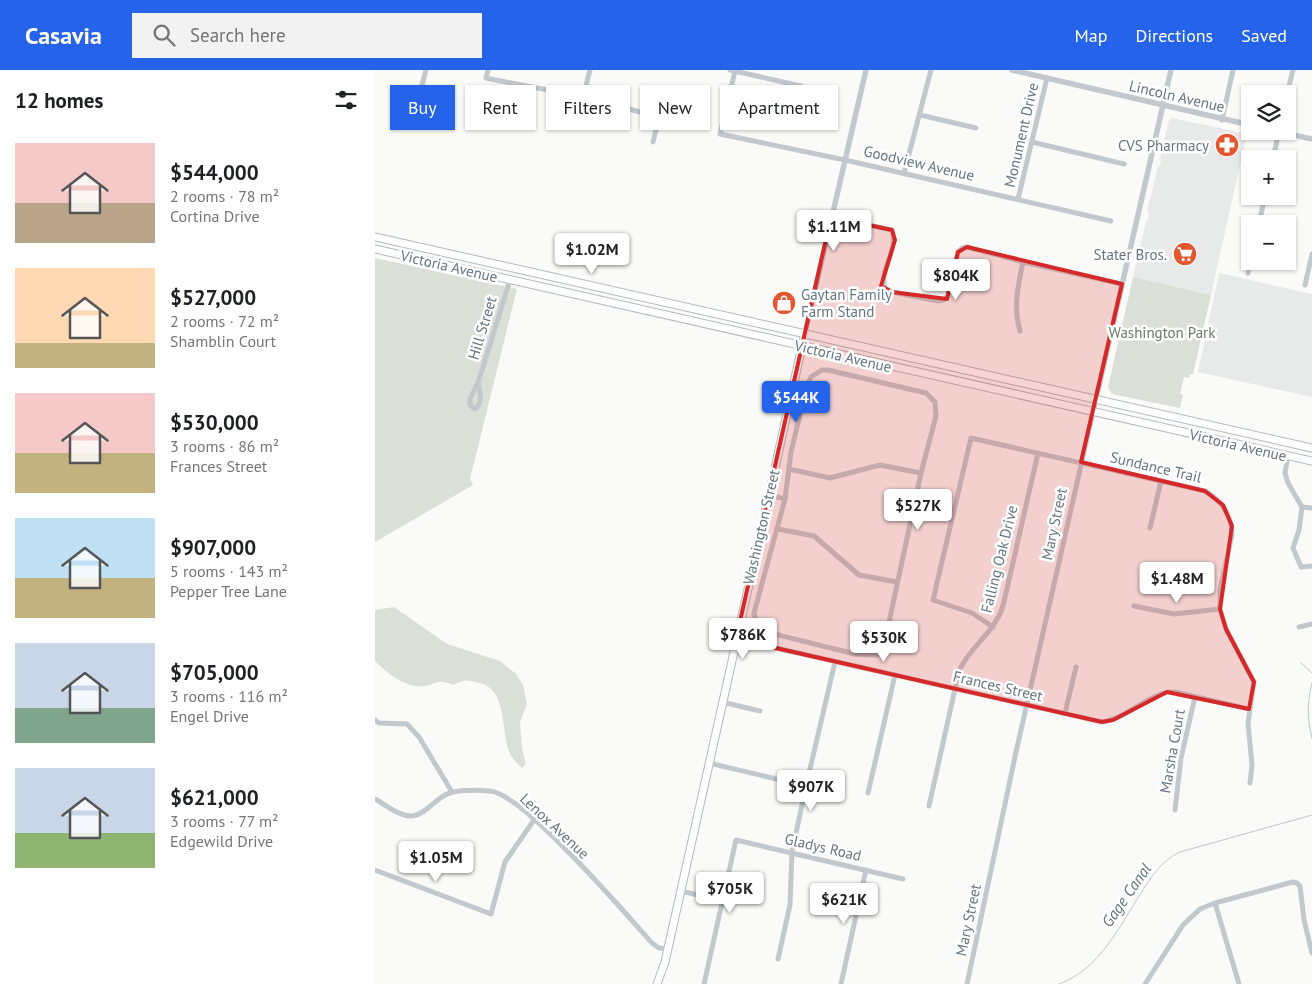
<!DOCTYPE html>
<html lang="en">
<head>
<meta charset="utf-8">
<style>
  body { margin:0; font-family:"PT Sans",sans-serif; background:#f2f2f2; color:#202124; height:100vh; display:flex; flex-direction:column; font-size:19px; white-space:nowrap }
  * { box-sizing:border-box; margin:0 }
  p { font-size:16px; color:#757577 }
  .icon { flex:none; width:28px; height:28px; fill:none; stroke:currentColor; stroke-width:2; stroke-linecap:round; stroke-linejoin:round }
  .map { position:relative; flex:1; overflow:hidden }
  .side { display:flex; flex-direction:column; background:#fff; width:375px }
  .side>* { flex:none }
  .banner { position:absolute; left:15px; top:15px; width:475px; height:45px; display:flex; gap:10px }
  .controls { position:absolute; left:866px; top:15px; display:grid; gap:10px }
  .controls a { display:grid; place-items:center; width:55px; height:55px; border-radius:0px; background:#fff; box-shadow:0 1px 4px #0004; font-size:25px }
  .price { position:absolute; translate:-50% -42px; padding:0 11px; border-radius:5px; background:#fff; color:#222; font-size:16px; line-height:32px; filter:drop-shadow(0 1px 2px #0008) }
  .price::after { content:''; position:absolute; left:50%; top:30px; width:15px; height:11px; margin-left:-8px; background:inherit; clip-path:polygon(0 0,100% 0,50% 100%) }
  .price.selected { background:#2563eb; color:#fff }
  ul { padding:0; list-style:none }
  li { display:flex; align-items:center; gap:15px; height:125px; padding:0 15px }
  li span { display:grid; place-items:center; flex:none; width:140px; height:100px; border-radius:0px; color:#555 }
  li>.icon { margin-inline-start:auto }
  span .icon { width:60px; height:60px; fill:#fffc; stroke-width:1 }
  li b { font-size:21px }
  h2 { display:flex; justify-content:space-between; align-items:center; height:60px; padding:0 15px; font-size:21px }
  .tag { padding:0 18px; border-radius:0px; background:#fff; box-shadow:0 1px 4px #0004; font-size:18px; line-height:45px }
  .tag.selected { background:#2563eb; color:#fff }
  header { display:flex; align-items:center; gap:30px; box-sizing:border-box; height:70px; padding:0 25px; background:#2563eb; color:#fff }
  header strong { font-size:24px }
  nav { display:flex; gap:28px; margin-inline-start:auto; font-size:18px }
  .search { width:350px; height:45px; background:#f2f2f2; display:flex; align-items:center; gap:12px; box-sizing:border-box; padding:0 18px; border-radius:0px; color:#757577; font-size:19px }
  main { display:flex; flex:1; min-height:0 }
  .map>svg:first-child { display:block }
</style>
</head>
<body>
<header>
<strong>Casavia</strong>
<div class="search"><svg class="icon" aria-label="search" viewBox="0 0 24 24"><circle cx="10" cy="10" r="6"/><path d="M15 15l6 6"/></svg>Search here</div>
<nav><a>Map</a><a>Directions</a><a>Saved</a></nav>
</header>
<main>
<section class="side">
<h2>12 homes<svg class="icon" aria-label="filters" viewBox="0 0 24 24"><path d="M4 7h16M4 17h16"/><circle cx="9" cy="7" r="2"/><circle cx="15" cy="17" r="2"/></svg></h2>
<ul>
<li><span style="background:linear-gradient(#f6c9c9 60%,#b9a48a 0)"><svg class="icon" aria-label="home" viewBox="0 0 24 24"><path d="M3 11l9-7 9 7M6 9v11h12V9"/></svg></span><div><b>$544,000</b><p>2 rooms · 78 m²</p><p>Cortina Drive</p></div></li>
<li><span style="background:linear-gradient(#ffd9b3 75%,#c2b280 0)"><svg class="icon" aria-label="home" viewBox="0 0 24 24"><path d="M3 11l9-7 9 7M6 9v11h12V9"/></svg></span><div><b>$527,000</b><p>2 rooms · 72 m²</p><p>Shamblin Court</p></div></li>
<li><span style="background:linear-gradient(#f6c9c9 60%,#c2b280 0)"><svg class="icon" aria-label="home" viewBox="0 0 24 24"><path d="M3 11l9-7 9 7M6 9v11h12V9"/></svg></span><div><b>$530,000</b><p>3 rooms · 86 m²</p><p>Frances Street</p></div></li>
<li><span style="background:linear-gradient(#bfe0f5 60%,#c2b280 0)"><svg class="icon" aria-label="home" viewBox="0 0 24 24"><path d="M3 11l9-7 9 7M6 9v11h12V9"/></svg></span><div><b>$907,000</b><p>5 rooms · 143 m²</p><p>Pepper Tree Lane</p></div></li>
<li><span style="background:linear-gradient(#c9d6e8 65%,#7fa58c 0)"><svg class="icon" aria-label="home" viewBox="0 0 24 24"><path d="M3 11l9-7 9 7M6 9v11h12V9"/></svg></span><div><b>$705,000</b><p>3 rooms · 116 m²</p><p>Engel Drive</p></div></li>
<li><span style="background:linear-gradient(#c9d6e8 65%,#8fb573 0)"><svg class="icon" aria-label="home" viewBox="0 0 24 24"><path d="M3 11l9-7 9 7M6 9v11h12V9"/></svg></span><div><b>$621,000</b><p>3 rooms · 77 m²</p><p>Edgewild Drive</p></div></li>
</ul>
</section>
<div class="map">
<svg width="937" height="914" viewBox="0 0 937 914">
  <rect width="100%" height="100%" fill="#fafaf8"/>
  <g fill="#e8e9e9">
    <path d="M797,48L872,64L836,225L758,207L771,151L773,150L774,143L772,141L783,97L785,96L786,89L785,87L794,50Z"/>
    <path d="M844,203L937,224V327L823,302Z"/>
  </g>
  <g fill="#dadfd7">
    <path d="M0,188L142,219L95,409L98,415L0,472Z"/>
    <path d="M758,207L836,225L818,304H815L814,308L809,307L805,324L808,325L805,338L737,324L733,317Z"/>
    <path d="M19,537L72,574L125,591L141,604L148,615L152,634L145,652L147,679L151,694L147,698C143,694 139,690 136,686C125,666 134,620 105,613C92,610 90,609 79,615C59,608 65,614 48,616C30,618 12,603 0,591V540Z"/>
  </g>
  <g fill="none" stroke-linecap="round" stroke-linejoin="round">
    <g stroke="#bbc7cb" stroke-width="1">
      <path d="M926,593L937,603"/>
      <path d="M937,613C932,632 932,649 937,668"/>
      <path d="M684,914C725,899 744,857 766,823C777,806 786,791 805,782L937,745"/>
    </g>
    <g stroke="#b3babf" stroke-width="9">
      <g id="secondary">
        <path d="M0,167L937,378"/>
        <path d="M0,179L937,391"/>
        <path d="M282,914L290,892L430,263"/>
      </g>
    </g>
    <g stroke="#c3c8cc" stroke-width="5">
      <path d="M113,0L111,8L208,27L284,47L278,72"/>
      <path d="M355,0L426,16"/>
      <path d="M360,1L345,64L470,90L736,151"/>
      <path d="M47,15L51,0"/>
      <path d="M912,24L918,0"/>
      <path d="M208,27L215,0"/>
      <path d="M545,45L601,58"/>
      <path d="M847,50L858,0"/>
      <path d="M657,72L749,94"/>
      <path d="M898,89L904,61"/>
      <path d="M529,103L556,0"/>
      <path d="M643,129L672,8"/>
      <path d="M456,147L517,160C524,181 503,201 510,218L517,222L563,231L569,230L573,225L583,182L587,178L592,177L648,192L747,214"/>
      <path d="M884,154L890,126"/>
      <path d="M873,203L876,191"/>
      <path d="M930,215L937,184"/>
      <path d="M645,261C638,237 643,216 648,192"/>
      <path d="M447,300H453L551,323L560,332L561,346L546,403L510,571L502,585L480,584L383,560L379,543L410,429L416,382L432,315L436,307Z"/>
      <path d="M103,313C105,322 108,333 100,339L95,335V329L103,313L135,210"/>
      <path d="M913,386L910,403L913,413L927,437L924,460L918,478L926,497L937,496"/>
      <path d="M414,399L455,408L505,395L546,403"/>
      <path d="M394,425L410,429"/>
      <path d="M927,437L937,438"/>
      <path d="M775,458L786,411"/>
      <path d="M403,459L439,466L484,505L522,512"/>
      <path d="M759,536L799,544L845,539"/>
      <path d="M618,557L597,543L558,530L596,368L830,421C847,431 857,445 857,465L845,520V539L851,559L879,612L873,653L877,695L875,713"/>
      <path d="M924,557L937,554"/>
      <path d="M361,569L727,652C755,648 774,621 800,622L874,639"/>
      <path d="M347,632L385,641"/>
      <path d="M690,643L701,597"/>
      <path d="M0,650L4,653L32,654L44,667L77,722"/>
      <path d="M334,693L431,716"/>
      <path d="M493,723L520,605"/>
      <path d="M0,729C11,735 25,747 38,746C50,744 59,731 70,725C81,719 101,720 115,721C147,723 251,844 277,873L284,878L293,879"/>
      <path d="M554,736L584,601C595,576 619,564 628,536L663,383"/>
      <path d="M800,740L806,688L820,627"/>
      <path d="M0,800L116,844L130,792L159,750"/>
      <path d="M306,821L348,831"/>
      <path d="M840,833L864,914"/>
      <path d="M403,889L415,835L417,782L431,716L460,592"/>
      <path d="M329,914L361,770L528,809"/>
      <path d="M466,914L491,800"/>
      <path d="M592,914L641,682L721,329"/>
      <path d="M770,914L808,855L825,839L840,833L918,812L922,813L925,816L929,850L937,883"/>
    </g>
    <g stroke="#c3c8cc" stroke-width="5.5">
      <path d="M637,0L875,55"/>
      <path d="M901,61L937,69"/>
      <path d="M430,263L491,0"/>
      <path d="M721,329L796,0"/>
    </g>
    <use href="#secondary" stroke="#fff" stroke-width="7"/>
  </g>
  <path fill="#d62828" fill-opacity="0.2" stroke="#d62828" stroke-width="4" stroke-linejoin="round" d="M456,147L517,160L520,170L506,216L517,222L572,229L583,182L592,177L747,214L706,392L830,421L848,435L857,456L845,539L851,559L879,612L874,639L792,622L738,650L727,652L361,569Z"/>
  <defs>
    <g id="pharmacy-disc" transform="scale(1.25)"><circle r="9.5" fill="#e4572e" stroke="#fff"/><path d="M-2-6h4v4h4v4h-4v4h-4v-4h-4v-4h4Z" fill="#fff"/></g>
    <g id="supermarket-disc" transform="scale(1.25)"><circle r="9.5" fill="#e4572e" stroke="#fff"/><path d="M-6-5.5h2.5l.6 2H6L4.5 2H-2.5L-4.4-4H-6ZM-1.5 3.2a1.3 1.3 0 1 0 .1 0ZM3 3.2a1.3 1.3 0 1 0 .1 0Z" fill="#fff"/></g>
    <g id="shop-disc" transform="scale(1.25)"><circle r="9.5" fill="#e4572e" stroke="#fff"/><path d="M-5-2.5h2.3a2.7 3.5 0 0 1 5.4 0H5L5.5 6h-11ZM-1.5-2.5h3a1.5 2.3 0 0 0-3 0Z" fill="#fff"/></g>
  </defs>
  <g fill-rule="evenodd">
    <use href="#pharmacy-disc" x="852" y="75"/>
    <use href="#supermarket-disc" x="810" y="184"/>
    <use href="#shop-disc" x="409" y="233"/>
  </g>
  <g text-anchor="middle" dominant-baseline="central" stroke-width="5" stroke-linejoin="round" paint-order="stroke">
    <g font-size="15" fill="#657683" stroke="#fff">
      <text transform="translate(802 26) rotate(13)">Lincoln Avenue</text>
      <text transform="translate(646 65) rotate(-77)">Monument Drive</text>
      <text transform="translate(544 93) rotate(13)">Goodview Avenue</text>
      <text transform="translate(74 196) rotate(13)">Victoria Avenue</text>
      <text transform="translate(107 258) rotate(-73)">Hill Street</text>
      <text transform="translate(468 286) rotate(13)">Victoria Avenue</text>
      <text transform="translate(863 375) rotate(13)">Victoria Avenue</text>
      <text transform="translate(781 397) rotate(13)">Sundance Trail</text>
      <text transform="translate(679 454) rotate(-78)">Mary Street</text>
      <text transform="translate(386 457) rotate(-77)">Washington Street</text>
      <text transform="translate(624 489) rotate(-76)">Falling Oak Drive</text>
      <text transform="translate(623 616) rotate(13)">Frances Street</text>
      <text transform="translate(797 681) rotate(-80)">Marsha Court</text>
      <text transform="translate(180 756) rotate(43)">Lenox Avenue</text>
      <text transform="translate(448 777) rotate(13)">Gladys Road</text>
      <text transform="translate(593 850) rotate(-78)">Mary Street</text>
    </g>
    <g font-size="15" fill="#657683" stroke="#fff" text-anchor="end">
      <text x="834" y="75">CVS Pharmacy</text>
      <text x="792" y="184">Stater Bros.</text>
      <text x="426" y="224" text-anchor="start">Gaytan Family<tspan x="426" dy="17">Farm Stand</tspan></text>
    </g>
    <g font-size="15" fill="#687a64" stroke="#fff">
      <text x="787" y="262">Washington Park</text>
    </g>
    <g font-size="16" font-style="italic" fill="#60757c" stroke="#fff">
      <text transform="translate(751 825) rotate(-55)">Gage Canal</text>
    </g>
  </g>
</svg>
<div class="controls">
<a><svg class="icon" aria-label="layers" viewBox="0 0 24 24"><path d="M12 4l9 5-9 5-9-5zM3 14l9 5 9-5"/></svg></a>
<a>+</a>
<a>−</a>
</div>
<b class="price" style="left:459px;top:182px">$1.11M</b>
<b class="price" style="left:217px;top:205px">$1.02M</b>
<b class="price" style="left:581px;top:231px">$804K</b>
<b class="price selected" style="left:421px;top:353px">$544K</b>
<b class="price" style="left:543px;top:461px">$527K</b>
<b class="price" style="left:802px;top:534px">$1.48M</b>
<b class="price" style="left:368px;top:590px">$786K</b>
<b class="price" style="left:509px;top:593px">$530K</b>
<b class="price" style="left:436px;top:742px">$907K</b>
<b class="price" style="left:61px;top:813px">$1.05M</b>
<b class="price" style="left:355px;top:844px">$705K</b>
<b class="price" style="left:469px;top:855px">$621K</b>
<div class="banner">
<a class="tag selected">Buy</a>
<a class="tag">Rent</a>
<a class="tag">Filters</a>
<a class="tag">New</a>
<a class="tag">Apartment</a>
</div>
</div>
</main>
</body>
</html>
